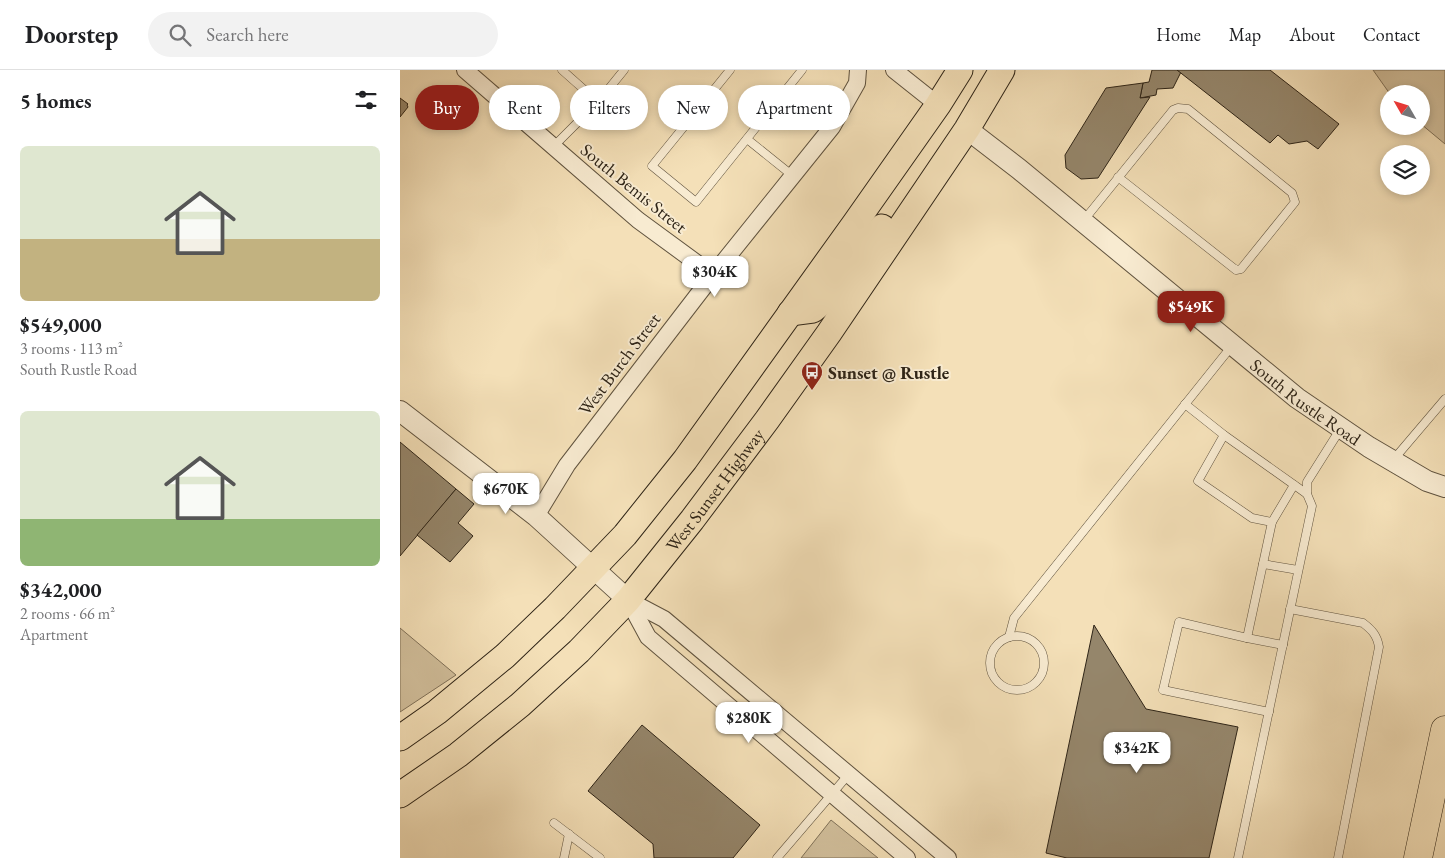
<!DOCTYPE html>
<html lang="en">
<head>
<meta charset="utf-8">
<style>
  body { margin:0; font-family:"EB Garamond",serif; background:#f2f2f2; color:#202124; height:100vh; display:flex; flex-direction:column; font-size:19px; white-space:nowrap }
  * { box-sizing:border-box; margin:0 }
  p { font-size:16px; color:#757577 }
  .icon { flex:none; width:28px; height:28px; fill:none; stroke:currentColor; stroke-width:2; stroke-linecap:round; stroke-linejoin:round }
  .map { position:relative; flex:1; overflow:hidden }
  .side { display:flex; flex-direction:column; background:#fff; width:400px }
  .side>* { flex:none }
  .banner { position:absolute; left:15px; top:15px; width:475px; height:45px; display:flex; gap:10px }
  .needle { width:32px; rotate:309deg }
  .fabs { position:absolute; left:980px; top:15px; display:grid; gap:10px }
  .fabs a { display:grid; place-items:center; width:50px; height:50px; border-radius:50%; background:#fff; box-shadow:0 2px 8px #0003; font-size:25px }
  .price { position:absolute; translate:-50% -42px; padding:0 11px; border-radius:10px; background:#fff; color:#222; font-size:16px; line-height:32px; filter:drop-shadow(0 1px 2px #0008) }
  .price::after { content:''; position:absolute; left:50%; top:30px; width:15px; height:11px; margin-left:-8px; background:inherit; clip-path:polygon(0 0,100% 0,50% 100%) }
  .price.current { background:#8f2418; color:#fff }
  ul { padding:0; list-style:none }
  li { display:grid; align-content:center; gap:10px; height:265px; padding:0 20px }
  li span { display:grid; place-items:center; height:155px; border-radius:8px; color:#555 }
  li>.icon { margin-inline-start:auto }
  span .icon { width:90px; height:90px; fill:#fffc; stroke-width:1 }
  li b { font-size:21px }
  h2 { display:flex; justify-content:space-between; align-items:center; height:60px; padding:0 20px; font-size:21px }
  .tag { padding:0 18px; border-radius:22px; background:#fff; box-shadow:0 2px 8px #0003; font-size:18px; line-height:45px }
  .tag.current { background:#8f2418; color:#fff }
  header { display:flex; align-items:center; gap:30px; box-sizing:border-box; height:70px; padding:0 25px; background:#fff; border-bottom:1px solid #e0e0e0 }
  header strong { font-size:24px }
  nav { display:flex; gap:28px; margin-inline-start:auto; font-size:18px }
  .search { width:350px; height:45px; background:#f2f2f2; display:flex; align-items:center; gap:12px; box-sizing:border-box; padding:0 18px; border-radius:28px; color:#757577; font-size:19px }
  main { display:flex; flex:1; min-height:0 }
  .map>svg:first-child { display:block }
</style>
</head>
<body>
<header>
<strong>Doorstep</strong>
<div class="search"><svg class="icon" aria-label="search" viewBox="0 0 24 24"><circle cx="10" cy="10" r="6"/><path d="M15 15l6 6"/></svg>Search here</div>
<nav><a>Home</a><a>Map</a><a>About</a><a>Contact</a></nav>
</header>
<main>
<section class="side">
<h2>5 homes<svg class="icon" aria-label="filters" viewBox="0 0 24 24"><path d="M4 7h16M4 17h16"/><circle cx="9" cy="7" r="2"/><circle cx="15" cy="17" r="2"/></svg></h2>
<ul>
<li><span style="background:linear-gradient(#dfe7d0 60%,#c2b280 0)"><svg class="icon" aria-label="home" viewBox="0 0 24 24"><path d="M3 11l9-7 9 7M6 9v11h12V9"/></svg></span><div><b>$549,000</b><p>3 rooms · 113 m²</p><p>South Rustle Road</p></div></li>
<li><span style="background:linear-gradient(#dfe7d0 70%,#8fb573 0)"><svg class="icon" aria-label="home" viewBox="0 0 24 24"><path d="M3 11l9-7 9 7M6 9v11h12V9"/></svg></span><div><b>$342,000</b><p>2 rooms · 66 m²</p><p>Apartment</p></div></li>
</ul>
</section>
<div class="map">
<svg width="1045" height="788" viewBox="0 0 1045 788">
  <rect width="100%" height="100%" fill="#f4e0b8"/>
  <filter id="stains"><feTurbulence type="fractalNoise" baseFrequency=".004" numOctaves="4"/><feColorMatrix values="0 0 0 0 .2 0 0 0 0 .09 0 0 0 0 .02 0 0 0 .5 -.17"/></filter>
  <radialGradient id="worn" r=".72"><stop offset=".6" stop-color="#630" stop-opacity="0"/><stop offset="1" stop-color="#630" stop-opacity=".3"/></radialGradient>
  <g fill="#d2c09d" stroke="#80725a">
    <path d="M973,0H1045V74L1021,54V24H990Z"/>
    <path d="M0,558L56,605L0,642Z"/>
    <path d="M431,750L478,788H401Z"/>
  </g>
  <g fill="#95866b" stroke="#2e2417">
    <path d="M752,0H777L781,2L773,18L757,19L756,25L740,28L743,13L749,12Z"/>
    <path d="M777,0H870L939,54L918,79L907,71L889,74L878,65L870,73Z"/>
    <path d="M743,13L740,28L750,27L698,108L681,109L666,98L665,85L706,18Z"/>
    <path d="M0,28L8,34L7,35L8,37L0,47Z"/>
    <path d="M0,372L56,419L0,486Z"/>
    <path d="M56,419L74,434L58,453L73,466L50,492L17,465Z"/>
    <path d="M694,555L746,639L838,657L809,788H667L646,783Z"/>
    <path d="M242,655L360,755L333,788H254L253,774L188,721Z"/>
  </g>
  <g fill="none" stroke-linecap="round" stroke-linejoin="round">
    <g stroke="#60533f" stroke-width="9">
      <g id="service">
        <path d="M162,0L198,32"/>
        <path d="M330,0L252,96L296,132L402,0"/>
        <path d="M347,69L393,106"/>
        <path d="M153,77L198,32L224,0"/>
        <path d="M684,150L773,40L778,38L788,39L892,123L895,132L841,199L836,200L718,107"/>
        <path d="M785,334L824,365L907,424"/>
        <path d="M824,365L798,411L852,448L872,452L847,568L779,552L763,620L869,642"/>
        <path d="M994,389L1045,329"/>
        <path d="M872,452L894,415"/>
        <path d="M863,494L898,500"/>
        <path d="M890,539L963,553C972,560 977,565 979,577L938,788"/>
        <circle cx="617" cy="593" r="27"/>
        <path d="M609,567L614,548L831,277"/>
        <path d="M847,568L883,575"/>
        <path d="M154,753L200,788"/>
        <path d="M164,788L169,764"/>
        <path d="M377,788L449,704"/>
        <path d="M838,788L912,436L907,424V412L941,358"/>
      </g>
    </g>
    <g stroke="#60533f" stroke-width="18">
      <g id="minor">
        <path d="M65,0L238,150L313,205"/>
        <path d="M494,0L538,35"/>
        <path d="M136,446L167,395L313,205L432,57L457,13L458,0"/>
        <path d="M228,530L264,549L548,788"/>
        <path d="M228,530L248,567L507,788"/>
      </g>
    </g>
    <g stroke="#60533f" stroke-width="22">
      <g id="tertiary">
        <path id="s1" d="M567,59L619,99L897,328L969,377L1027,411L1045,417"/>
        <path d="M0,341L136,446L228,530"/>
      </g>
    </g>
    <g stroke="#2e2417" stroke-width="27">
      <g id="primary">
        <path d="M390,243L413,240L425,230L482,157"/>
        <path d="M0,668L37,642L105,586L155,538L225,465L285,390L455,153L538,35L560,0"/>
        <path id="s2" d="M0,725L58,685L120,635L179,581L228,530L292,450L367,350L429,263L567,59L602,0"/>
      </g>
    </g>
    <g stroke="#2e2417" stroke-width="29">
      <path id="motorway" d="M1018,788L1045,660"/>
    </g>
    <use href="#service" stroke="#f8ebd1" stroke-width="8"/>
    <use href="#minor" stroke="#f8ebd1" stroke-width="16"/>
    <use href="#tertiary" stroke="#f8ebd1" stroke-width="20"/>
    <use href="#primary" stroke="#f4e0b8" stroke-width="25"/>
    <use href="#motorway" stroke="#f4e0b8" stroke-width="28"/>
  </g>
  <defs>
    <g id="bus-pin" transform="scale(1.125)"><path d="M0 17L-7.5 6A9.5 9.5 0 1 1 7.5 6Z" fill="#8f2418" stroke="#f8ebd1"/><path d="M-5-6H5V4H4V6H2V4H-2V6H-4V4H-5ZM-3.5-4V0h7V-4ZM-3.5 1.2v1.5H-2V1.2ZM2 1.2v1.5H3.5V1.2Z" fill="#fff"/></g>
  </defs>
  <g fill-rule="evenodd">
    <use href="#bus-pin" x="412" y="302"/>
  </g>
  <g text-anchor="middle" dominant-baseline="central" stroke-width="4" stroke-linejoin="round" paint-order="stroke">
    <g font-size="18" fill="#2e2417" stroke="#f8ebd1">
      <text transform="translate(234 118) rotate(39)">South Bemis Street</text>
      <text transform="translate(219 294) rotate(-53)">West Burch Street</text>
      <text stroke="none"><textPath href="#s1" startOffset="435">South Rustle Road</textPath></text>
      <text stroke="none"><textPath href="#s2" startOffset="441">West Sunset Highway</textPath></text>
    </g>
    <g font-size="18" font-weight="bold" fill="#2e2417" stroke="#f8ebd1" text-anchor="start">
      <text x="428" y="302">Sunset @ Rustle</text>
    </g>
  </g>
  <rect width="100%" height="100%" filter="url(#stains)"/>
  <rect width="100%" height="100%" fill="url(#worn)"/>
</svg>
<div class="fabs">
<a><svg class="needle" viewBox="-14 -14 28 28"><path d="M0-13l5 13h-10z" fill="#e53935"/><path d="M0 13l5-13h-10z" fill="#757577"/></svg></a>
<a><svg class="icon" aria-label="layers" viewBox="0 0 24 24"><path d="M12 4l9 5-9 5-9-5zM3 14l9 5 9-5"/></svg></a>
</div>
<b class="price" style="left:315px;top:228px">$304K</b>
<b class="price current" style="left:791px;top:263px">$549K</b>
<b class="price" style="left:106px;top:445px">$670K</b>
<b class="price" style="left:349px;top:674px">$280K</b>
<b class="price" style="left:737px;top:704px">$342K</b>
<div class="banner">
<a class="tag current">Buy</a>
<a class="tag">Rent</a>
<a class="tag">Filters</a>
<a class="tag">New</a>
<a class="tag">Apartment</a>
</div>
</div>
</main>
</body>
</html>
